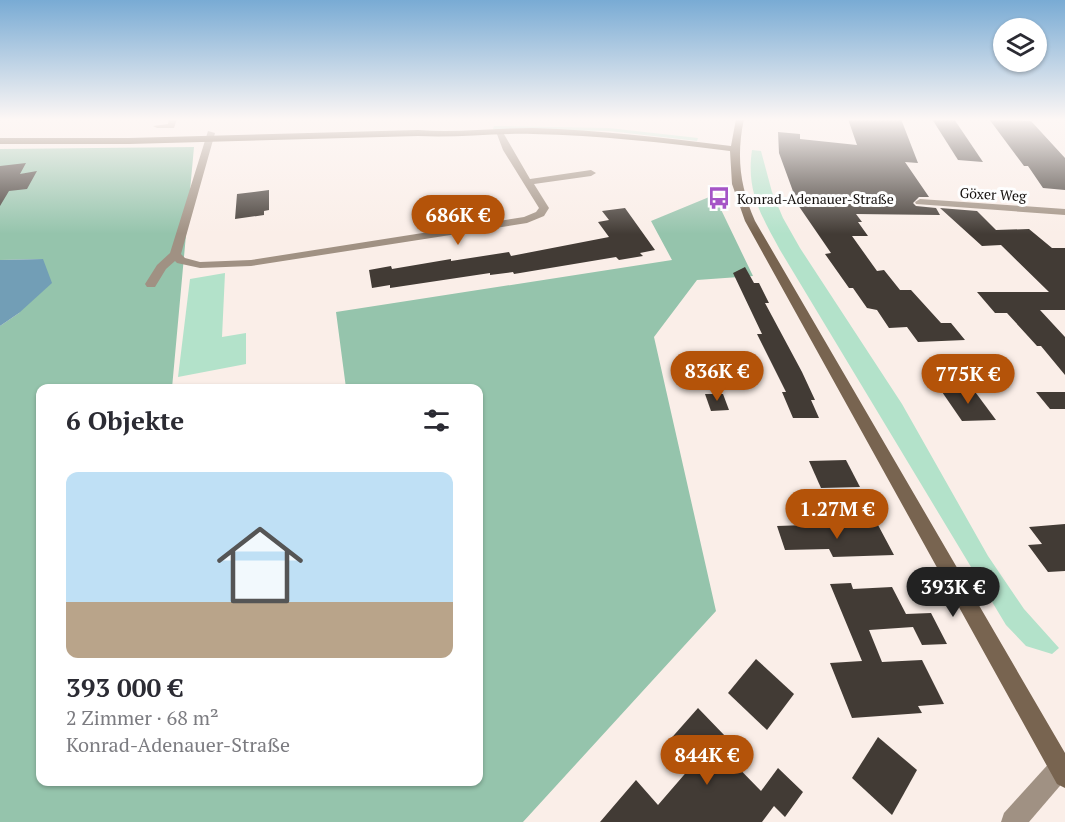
<!DOCTYPE html>
<html lang="de">
<head>
<meta charset="utf-8">
<style>
  body { margin:0; font-family:"PT Serif",serif; background:#f2f2f3; color:#2b2b33; height:100vh; display:flex; flex-direction:column; font-size:22px; white-space:nowrap }
  * { box-sizing:border-box; margin:0 }
  p { font-size:20px; color:#7c7c81 }
  .icon { flex:none; width:33px; height:33px; fill:none; stroke:currentColor; stroke-width:2; stroke-linecap:round; stroke-linejoin:round }
  .map { position:relative; flex:1; overflow:hidden }
  .sheet { position:absolute; left:36px; top:384px; width:447px; height:402px; display:flex; flex-direction:column; background:#fff; border-radius:12px; box-shadow:0 2px 4px #0004 }
  .sheet>* { flex:none }
  .fabs { position:absolute; left:993px; top:18px; display:grid; gap:12px }
  .fabs a { display:grid; place-items:center; width:54px; height:54px; border-radius:50%; background:#fff; box-shadow:0 2px 4px #0004; font-size:30px }
  .price { position:absolute; translate:-50% -51px; padding:0 14px; border-radius:21px; background:#b45309; color:#fff; font-size:20px; line-height:39px; filter:drop-shadow(0 2px 3px #0008) }
  .price::after { content:''; position:absolute; left:50%; top:36px; width:18px; height:14px; margin-left:-9px; background:inherit; clip-path:polygon(0 0,100% 0,50% 100%) }
  .price.active { background:#222; color:#fff }
  ul { padding:0; list-style:none }
  li { display:grid; align-content:center; gap:12px; height:318px; padding:0 30px }
  li span { display:grid; place-items:center; height:186px; border-radius:12px; color:#555 }
  li>.icon { margin-inline-start:auto }
  span .icon { width:108px; height:108px; fill:#fffc; stroke-width:1 }
  li b { font-size:26px }
  h2 { display:flex; justify-content:space-between; align-items:center; height:72px; padding:0 30px; font-size:26px }
  .map>svg:first-child { display:block }
</style>
</head>
<body>
<div class="map">
<svg width="1065" height="822" viewBox="0 0 1065 822">
  <rect width="100%" height="100%" fill="#faeee8"/>
  <g fill="#b3e2ca">
    <path d="M494,126L609,128L698,138L697,141L609,131L493,129Z"/>
    <path d="M752,150L761,151L772,192L783,218L800,248L902,404L988,556L1024,609L1059,648L1052,654L1026,646L1006,625L780,250C761,215 746,191 752,150Z"/>
    <path d="M225,273L222,337L246,333V364L178,377L190,279Z"/>
  </g>
  <path fill="#95c4ac" d="M194,147L172,388H40V782H478V388H346L336,312L672,260L651,221L714,195L753,276L697,280L654,337L716,611L523,822H0V326L19,313L43,259L0,260V149Z"/>
  <path fill="#729eb6" d="M43,259L52,283L19,313L0,326V260Z"/>
  <g fill="#423b35">
    <path d="M848,119H901L918,163L905,162L929,197H919L913,203L916,206L936,208L940,215L856,214L862,222H858L868,236H852L877,271L884,270L900,290H911L941,323H951L965,340L918,342L907,327L889,328L877,310L867,308L853,288H849L825,254L831,253L798,205L779,153L778,132L800,134V139L857,145Z"/>
    <path d="M932,119H954L983,162L958,160Z"/>
    <path d="M989,119L1031,121L1065,158V190L1043,188L1028,166H1024Z"/>
    <path d="M26,163L20,174L37,171L27,189L9,191L0,206V166Z"/>
    <path d="M269,190V210L264,211V215L235,219L237,194Z"/>
    <path d="M625,208L655,250L640,253L643,256L619,260L616,257L514,274L513,272L490,275V273L390,288V285L372,288L369,270L391,266L392,269L451,259V261L509,252L511,256L609,237L598,222L609,220L602,211Z"/>
    <path d="M940,208L977,211L996,230L1029,229L1052,248H1065V310H1040L1065,337V375L1041,346H1037L1007,313H995L977,292H1049L1001,245L982,246Z"/>
    <path d="M745,267L754,283H759L769,303H765L802,372L815,400H811L819,418H793L782,392H786L757,334H762L733,273Z"/>
    <path d="M940,389H973L996,420L962,421Z"/>
    <path d="M1036,392H1065V409H1050Z"/>
    <path d="M705,394H723L729,410L711,411Z"/>
    <path d="M846,460L860,487L821,488L809,461Z"/>
    <path d="M1065,524V571L1048,572L1028,545L1042,544L1029,527Z"/>
    <path d="M806,525L807,528L878,525L894,555L833,557L829,549L785,550L777,526Z"/>
    <path d="M851,583L853,589L892,587L906,614L931,613L947,644L922,645L913,627L869,630L882,662L922,660L944,704L918,706L922,713L852,718L830,663L862,661L830,584Z"/>
    <path d="M756,659L794,694L767,730L728,693Z"/>
    <path d="M698,708L726,737L718,747L761,791L778,768L803,792L785,817L774,806L762,822H600L636,780L658,805L690,768L667,743Z"/>
    <path d="M878,737L917,770L892,815L852,778Z"/>
  </g>
  <g fill="none" stroke-linecap="round" stroke-linejoin="round">
    <g fill="#a09183" fill-rule="evenodd">
      <path d="M169,119H177L174,128H157L153,126L168,124Z"/>
      <path d="M495,129H501L530,179L591,170L596,173L591,176L534,184L549,208L544,216L527,223L251,266L200,268L177,263L175,261L166,269L155,287H147L145,284L157,265L170,253L208,131L215,133L181,254L185,258L200,262L251,260L524,217L536,212L539,208L503,150Z"/>
      <path d="M920,199L1065,209V215L916,204L915,202Z"/>
    </g>
    <path fill="#a09183" fill-rule="evenodd" d="M1060,756L1065,758V780L1029,822H1001L1004,813L1052,760Z"/>
    <path fill="#786450" fill-rule="evenodd" d="M736,119H744C736,156 740,187 755,221L1065,753V788L1057,784L745,221L732,184L730,151C665,143 599,135 533,134C494,133 457,138 418,136L129,144H0V138H129L418,130C457,133 494,128 533,128C599,130 665,138 731,146Z"/>
  </g>
  <linearGradient id="sky" x2="0" y2="1"><stop stop-color="#79abd4"/><stop offset="0.51" stop-color="#fdf7f5"/><stop offset="1" stop-color="#fdf7f5" stop-opacity="0"/></linearGradient>
  <rect width="1065" height="234" fill="url(#sky)"/>
  <defs>
    <g id="bus-bare" transform="scale(1.8)"><path d="M-5-6H5V4H4V6H2V4H-2V6H-4V4H-5ZM-3.5-4V0h7V-4ZM-3.5 1.2v1.5H-2V1.2ZM2 1.2v1.5H3.5V1.2Z" fill="#a555c6" stroke="#fefefe" stroke-width="2.5" paint-order="stroke"/></g>
  </defs>
  <g fill-rule="evenodd">
    <use href="#bus-bare" x="719" y="198"/>
  </g>
  <g text-anchor="middle" dominant-baseline="central" stroke-width="6" stroke-linejoin="round" paint-order="stroke">
    <g font-size="14" fill="#14100e" stroke="#fefefe">
      <text transform="translate(993 194) rotate(3)">Göxer Weg</text>
    </g>
    <g font-size="14" fill="#14100e" stroke="#fefefe" text-anchor="start">
      <text x="737" y="198">Konrad-Adenauer-Straße</text>
    </g>
  </g>
</svg>
<div class="fabs">
<a><svg class="icon" aria-label="layers" viewBox="0 0 24 24"><path d="M12 4l9 5-9 5-9-5zM3 14l9 5 9-5"/></svg></a>
</div>
<b class="price" style="left:458px;top:246px">686K €</b>
<b class="price" style="left:717px;top:402px">836K €</b>
<b class="price" style="left:968px;top:405px">775K €</b>
<b class="price" style="left:837px;top:540px">1.27M €</b>
<b class="price active" style="left:953px;top:618px">393K €</b>
<b class="price" style="left:707px;top:786px">844K €</b>
<section class="sheet">
<h2>6 Objekte<svg class="icon" aria-label="filters" viewBox="0 0 24 24"><path d="M4 7h16M4 17h16"/><circle cx="9" cy="7" r="2"/><circle cx="15" cy="17" r="2"/></svg></h2>
<ul>
<li><span style="background:linear-gradient(#bfe0f5 70%,#b9a48a 0)"><svg class="icon" aria-label="home" viewBox="0 0 24 24"><path d="M3 11l9-7 9 7M6 9v11h12V9"/></svg></span><div><b>393 000 €</b><p>2 Zimmer · 68 m²</p><p>Konrad-Adenauer-Straße</p></div></li>
</ul>
</section>
</div>
</body>
</html>
